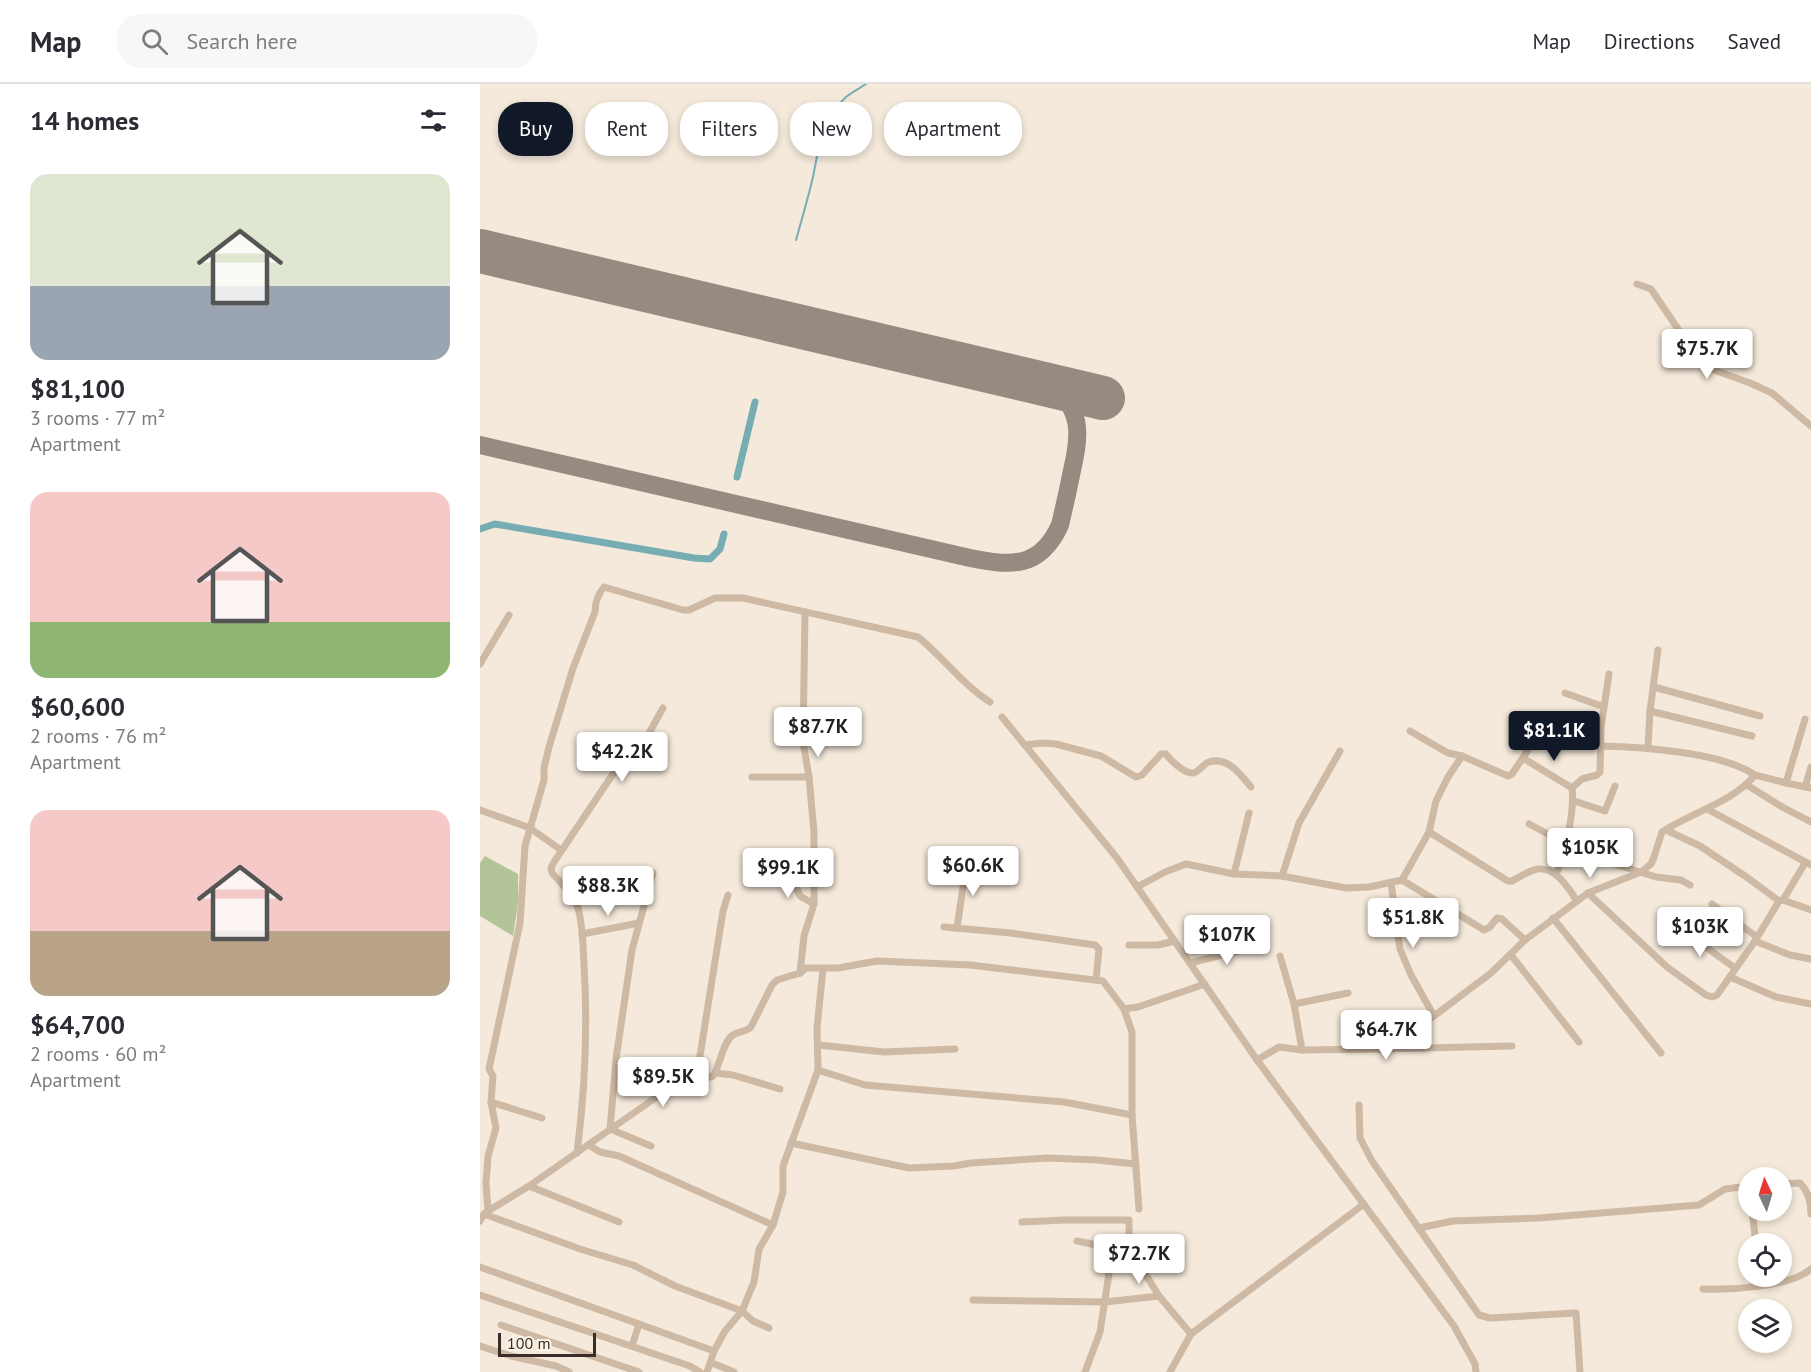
<!DOCTYPE html>
<html lang="en">
<head>
<meta charset="utf-8">
<style>
  body { margin:0; font-family:"PT Sans",sans-serif; background:#f7f7f7; color:#2b2b33; height:100vh; display:flex; flex-direction:column; font-size:22px; white-space:nowrap }
  * { box-sizing:border-box; margin:0 }
  p { font-size:20px; color:#7c7c81 }
  .icon { flex:none; width:33px; height:33px; fill:none; stroke:currentColor; stroke-width:2; stroke-linecap:round; stroke-linejoin:round }
  .map { position:relative; flex:1; overflow:hidden }
  .side { display:flex; flex-direction:column; background:#fff; width:480px }
  .side>* { flex:none }
  .hud { position:absolute; left:18px; top:18px; width:570px; height:54px; display:flex; gap:12px }
  .needle { width:39px; rotate:356deg }
  .fabs { position:absolute; left:1258px; top:1083px; display:grid; gap:12px }
  .fabs a { display:grid; place-items:center; width:54px; height:54px; border-radius:50%; background:#fff; box-shadow:0 3px 9px #0003; font-size:30px }
  .scale { position:absolute; left:18px; bottom:15px; width:98px; box-sizing:border-box; padding-left:6px; border:3px solid #382d27; border-top:0; font-size:16px; line-height:21px; white-space:nowrap; color:#382d27; -webkit-text-stroke:4px #fbf3e6; paint-order:stroke }
  .price { position:absolute; translate:-50% -51px; padding:0 14px; border-radius:6px; background:#fff; color:#222; font-size:20px; line-height:39px; filter:drop-shadow(0 2px 3px #0008) }
  .price::after { content:''; position:absolute; left:50%; top:36px; width:18px; height:14px; margin-left:-9px; background:inherit; clip-path:polygon(0 0,100% 0,50% 100%) }
  .price.on { background:#111827; color:#fff }
  ul { padding:0; list-style:none }
  li { display:grid; align-content:center; gap:12px; height:318px; padding:0 30px }
  li span { display:grid; place-items:center; height:186px; border-radius:18px; color:#555 }
  li>.icon { margin-inline-start:auto }
  span .icon { width:108px; height:108px; fill:#fffc; stroke-width:1 }
  li b { font-size:26px }
  h2 { display:flex; justify-content:space-between; align-items:center; height:72px; padding:0 30px; font-size:26px }
  .tag { padding:0 21px; border-radius:24px; background:#fff; box-shadow:0 3px 9px #0003; font-size:21px; line-height:54px }
  .tag.on { background:#111827; color:#fff }
  header { display:flex; align-items:center; gap:36px; box-sizing:border-box; height:84px; padding:0 30px; background:#fff; border-bottom:2px solid #e1e1e2 }
  header strong { font-size:28px }
  nav { display:flex; gap:33px; margin-inline-start:auto; font-size:21px }
  .search { width:420px; height:54px; background:#f7f7f7; display:flex; align-items:center; gap:15px; box-sizing:border-box; padding:0 21px; border-radius:24px; color:#7c7c81; font-size:22px }
  main { display:flex; flex:1; min-height:0 }
  .map>svg:first-child { display:block }
</style>
</head>
<body>
<header>
<strong>Map</strong>
<div class="search"><svg class="icon" aria-label="search" viewBox="0 0 24 24"><circle cx="10" cy="10" r="6"/><path d="M15 15l6 6"/></svg>Search here</div>
<nav><a>Map</a><a>Directions</a><a>Saved</a></nav>
</header>
<main>
<section class="side">
<h2>14 homes<svg class="icon" aria-label="filters" viewBox="0 0 24 24"><path d="M4 7h16M4 17h16"/><circle cx="9" cy="7" r="2"/><circle cx="15" cy="17" r="2"/></svg></h2>
<ul>
<li><span style="background:linear-gradient(#dfe7d0 60%,#9aa5b1 0)"><svg class="icon" aria-label="home" viewBox="0 0 24 24"><path d="M3 11l9-7 9 7M6 9v11h12V9"/></svg></span><div><b>$81,100</b><p>3 rooms · 77 m²</p><p>Apartment</p></div></li>
<li><span style="background:linear-gradient(#f6c9c9 70%,#8fb573 0)"><svg class="icon" aria-label="home" viewBox="0 0 24 24"><path d="M3 11l9-7 9 7M6 9v11h12V9"/></svg></span><div><b>$60,600</b><p>2 rooms · 76 m²</p><p>Apartment</p></div></li>
<li><span style="background:linear-gradient(#f6c9c9 65%,#b9a48a 0)"><svg class="icon" aria-label="home" viewBox="0 0 24 24"><path d="M3 11l9-7 9 7M6 9v11h12V9"/></svg></span><div><b>$64,700</b><p>2 rooms · 60 m²</p><p>Apartment</p></div></li>
</ul>
</section>
<div class="map">
<svg width="1331" height="1288" viewBox="0 0 1331 1288">
  <rect width="100%" height="100%" fill="#f4e9da"/>
  <path fill="#b3c498" d="M5,772L38,790V819L33,852L0,832V779Z"/>
  <g fill="none" stroke-linecap="round" stroke-linejoin="round">
    <path stroke="#76adb3" stroke-width="2" d="M316,156C322,135 328,114 333,93C339,62 342,35 366,13C372,8 380,4 386,0"/>
    <g stroke="#76adb3" stroke-width="7">
      <path d="M257,393L275,318"/>
      <path d="M0,445L15,440L214,474L230,475L240,465L244,450"/>
    </g>
    <path stroke="#968b80" stroke-width="18" d="M0,361L490,474C531,482 560,485 580,441C584,424 588,407 591,391C599,355 605,327 572,302"/>
    <path stroke="#968b80" stroke-width="44" d="M0,167L623,314"/>
    <g stroke="#cdb9a4" stroke-width="7">
      <path d="M1157,200L1171,205L1223,282L1270,299L1292,309L1331,342"/>
      <path d="M0,580L29,531"/>
      <path d="M1174,603L1280,632"/>
      <path d="M1085,609L1124,623"/>
      <path d="M1170,627L1272,652"/>
      <path d="M522,633L637,774L777,976L974,1242L995,1280L996,1288"/>
      <path d="M930,647L968,669L982,672L1028,692L1032,690L1048,666"/>
      <path d="M545,661L562,659L576,660L621,672L656,693L662,691L681,670H686C691,677 705,690 713,689C719,688 723,680 729,678C748,672 761,691 771,703"/>
      <path d="M1120,662C1162,663 1241,668 1275,691"/>
      <path d="M1168,663L1170,627L1178,566"/>
      <path d="M1043,674L1092,704"/>
      <path d="M272,693H329"/>
      <path d="M1306,699L1325,635"/>
      <path d="M1267,701L1304,724L1331,738"/>
      <path d="M1325,703L1331,683"/>
      <path d="M1094,717L1125,727L1135,702"/>
      <path d="M1227,725L1331,781"/>
      <path d="M0,726L50,744L81,766"/>
      <path d="M1049,740L1085,759"/>
      <path d="M1186,746L1220,762L1268,794L1299,817"/>
      <path d="M949,748L1028,797H1032C1040,793 1050,786 1058,785C1076,783 1089,805 1097,817"/>
      <path d="M1084,764L1176,793L1201,796L1210,801"/>
      <path d="M308,786L320,812L334,820"/>
      <path d="M754,790L769,729"/>
      <path d="M1076,791C1085,769 1095,727 1092,704L1102,695L1117,691L1120,688L1121,643L1129,590"/>
      <path d="M802,792L819,739L860,667"/>
      <path d="M922,796L1004,846L1010,843L1017,834L1022,835L1045,856"/>
      <path d="M911,799L920,865L931,891L954,932"/>
      <path d="M657,803L685,788L706,780L754,790L802,792L866,804L889,803L922,796L949,748L956,717L968,693L982,672"/>
      <path d="M1108,809L1187,883L1226,911L1232,913L1237,911L1275,857L1299,817L1303,816L1325,779"/>
      <path d="M1303,816L1331,826"/>
      <path d="M1232,820L1277,853"/>
      <path d="M1073,834L1181,969"/>
      <path d="M464,843L531,849L615,861L619,865L616,896"/>
      <path d="M477,844L486,782L510,783"/>
      <path d="M1199,844L1255,884"/>
      <path d="M102,850L159,839"/>
      <path d="M1275,857L1310,871L1331,875"/>
      <path d="M649,861H678L695,857"/>
      <path d="M1031,871L1099,958"/>
      <path d="M800,872L814,920L822,966"/>
      <path d="M710,879L778,862"/>
      <path d="M320,889L324,852L334,820V748L329,693L323,658L325,528"/>
      <path d="M1250,893L1296,913L1331,920"/>
      <path d="M814,920L868,909"/>
      <path d="M644,925L658,923L725,900"/>
      <path d="M339,961L404,968L475,965"/>
      <path d="M900,965L954,932L1011,889L1045,856L1108,809L1161,788L1171,780L1174,773L1182,748C1212,728 1252,719 1275,691L1306,699L1331,704"/>
      <path d="M777,976L799,963L822,966L900,965L1032,962"/>
      <path d="M338,986L385,1001L584,1018L652,1031"/>
      <path d="M236,989L253,991L300,1005"/>
      <path d="M216,997L243,827L248,811"/>
      <path d="M11,1018L62,1034"/>
      <path d="M879,1021L880,1054L892,1077L999,1231L1010,1234L1096,1229L1100,1288"/>
      <path d="M311,1059L429,1084L474,1082L491,1079L567,1074L617,1076L656,1080"/>
      <path d="M109,1061L120,1068L139,1072L293,1141"/>
      <path d="M171,1062L130,1045L136,975L152,866L173,789"/>
      <path d="M97,1069C105,1006 108,944 104,881C103,864 103,837 97,821C93,811 79,797 72,789L71,784L74,778L149,666L163,660L183,624"/>
      <path d="M1302,1100L1320,1099C1328,1107 1331,1119 1331,1130"/>
      <path d="M49,1102L139,1138"/>
      <path d="M1272,1126L1276,1160"/>
      <path d="M8,1127L6,1099L8,1072L16,1044L11,1018L13,992L9,985L40,839L45,762L64,696V684L69,663L93,584L115,528C115,519 118,510 124,503L203,526H209L235,514H263L438,553C463,573 483,601 510,618"/>
      <path d="M4,1130L100,1165L153,1181L195,1202L262,1227L273,1237L289,1244"/>
      <path d="M0,1137L4,1130L8,1127L49,1102L191,1003L233,992C240,982 243,957 253,951C259,947 266,948 271,943L292,901L297,896L320,889L326,884H358L397,877L490,881L623,897L644,925L652,948V1031L659,1125"/>
      <path d="M542,1138L584,1136H649V1156L653,1170L679,1212L711,1250"/>
      <path d="M939,1144L973,1137L1059,1134L1219,1121L1245,1105L1269,1102"/>
      <path d="M597,1157L617,1161L626,1168L630,1183L620,1248L605,1288"/>
      <path d="M0,1183L234,1267"/>
      <path d="M1223,1205C1251,1206 1310,1203 1331,1185"/>
      <path d="M0,1211L210,1282L220,1288"/>
      <path d="M493,1216L625,1218L679,1212"/>
      <path d="M21,1241L159,1288"/>
      <path d="M0,1262L31,1272L76,1282L89,1288"/>
      <path d="M152,1262L159,1240"/>
      <path d="M232,1279L254,1288"/>
      <path d="M227,1288L234,1267L245,1247L262,1227L274,1198L279,1165L293,1141L303,1108V1082L338,986L337,944L343,885"/>
      <path d="M690,1288L711,1250L884,1120"/>
    </g>
  </g>
</svg>
<div class="fabs">
<a><svg class="needle" viewBox="-14 -14 28 28"><path d="M0-13l5 13h-10z" fill="#e53935"/><path d="M0 13l5-13h-10z" fill="#7c7c81"/></svg></a>
<a><svg class="icon" aria-label="locate" viewBox="0 0 24 24"><circle cx="12" cy="12" r="6"/><path d="M12 2v4M12 18v4M2 12h4M18 12h4"/></svg></a>
<a><svg class="icon" aria-label="layers" viewBox="0 0 24 24"><path d="M12 4l9 5-9 5-9-5zM3 14l9 5 9-5"/></svg></a>
</div>
<div class="scale">100 m</div>
<b class="price" style="left:1227px;top:296px">$75.7K</b>
<b class="price" style="left:338px;top:674px">$87.7K</b>
<b class="price on" style="left:1074px;top:678px">$81.1K</b>
<b class="price" style="left:142px;top:699px">$42.2K</b>
<b class="price" style="left:1110px;top:795px">$105K</b>
<b class="price" style="left:493px;top:813px">$60.6K</b>
<b class="price" style="left:308px;top:815px">$99.1K</b>
<b class="price" style="left:128px;top:833px">$88.3K</b>
<b class="price" style="left:933px;top:865px">$51.8K</b>
<b class="price" style="left:1220px;top:874px">$103K</b>
<b class="price" style="left:747px;top:882px">$107K</b>
<b class="price" style="left:906px;top:977px">$64.7K</b>
<b class="price" style="left:183px;top:1024px">$89.5K</b>
<b class="price" style="left:659px;top:1201px">$72.7K</b>
<div class="hud">
<a class="tag on">Buy</a>
<a class="tag">Rent</a>
<a class="tag">Filters</a>
<a class="tag">New</a>
<a class="tag">Apartment</a>
</div>
</div>
</main>
</body>
</html>
